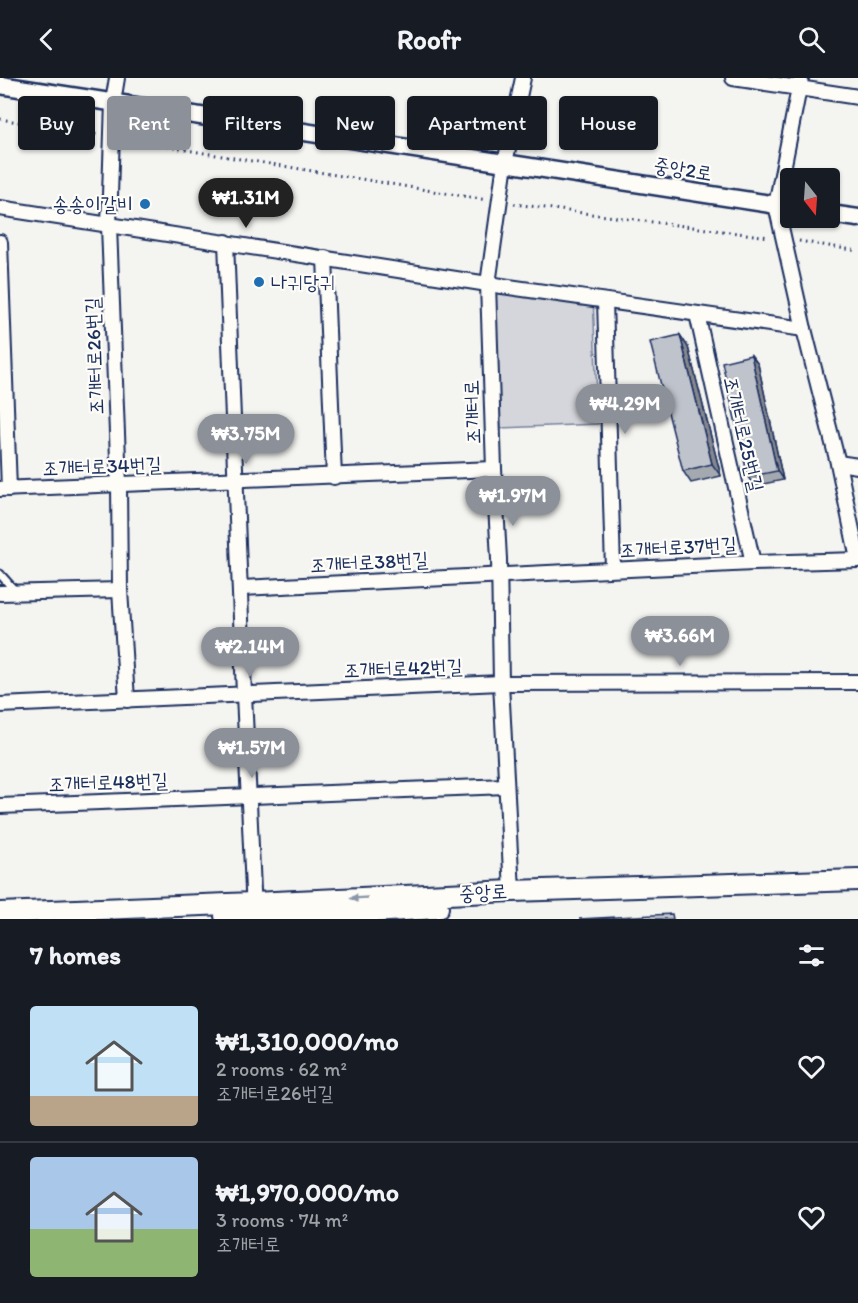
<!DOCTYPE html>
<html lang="en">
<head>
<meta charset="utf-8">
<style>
  body { margin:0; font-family:Itim,"Poor Story",sans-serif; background:#242831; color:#f1f3f6; height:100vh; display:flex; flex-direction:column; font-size:22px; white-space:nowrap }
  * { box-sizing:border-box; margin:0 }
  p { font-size:20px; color:#9ea1a6 }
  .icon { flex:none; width:33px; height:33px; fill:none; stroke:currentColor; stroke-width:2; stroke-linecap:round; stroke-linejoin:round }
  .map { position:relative; height:841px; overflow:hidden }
  .panel { display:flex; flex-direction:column; background:#171b24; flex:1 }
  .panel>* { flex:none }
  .guide { position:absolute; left:18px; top:18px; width:822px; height:54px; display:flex; gap:12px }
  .needle { width:39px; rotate:163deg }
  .tools { position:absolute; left:780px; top:90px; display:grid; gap:12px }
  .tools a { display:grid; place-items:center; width:60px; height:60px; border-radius:6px; background:#171b24; box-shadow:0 2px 4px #0004; font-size:30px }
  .price { position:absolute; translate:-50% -51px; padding:0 14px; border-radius:21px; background:#8c9099; color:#fff; font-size:20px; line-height:39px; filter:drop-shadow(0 2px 3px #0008) }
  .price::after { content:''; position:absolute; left:50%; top:36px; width:18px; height:14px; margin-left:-9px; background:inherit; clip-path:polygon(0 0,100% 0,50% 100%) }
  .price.current { background:#222; color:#fff }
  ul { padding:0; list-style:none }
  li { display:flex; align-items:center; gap:18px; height:150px; padding:0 30px }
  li+li { border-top:2px solid #363941 }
  li span { display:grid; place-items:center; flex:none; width:168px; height:120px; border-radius:6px; color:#555 }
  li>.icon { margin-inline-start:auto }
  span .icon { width:72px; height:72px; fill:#fffc; stroke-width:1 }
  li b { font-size:26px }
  h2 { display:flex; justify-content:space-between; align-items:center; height:72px; padding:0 30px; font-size:26px }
  .pill { padding:0 21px; border-radius:6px; background:#171b24; box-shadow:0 2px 4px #0004; font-size:21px; line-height:54px }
  .pill.current { background:#8c9099; color:#fff }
  header { display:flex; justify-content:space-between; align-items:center; height:78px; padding:0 30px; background:#171b24; font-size:27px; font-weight:700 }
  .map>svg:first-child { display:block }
</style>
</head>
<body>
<header><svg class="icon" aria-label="back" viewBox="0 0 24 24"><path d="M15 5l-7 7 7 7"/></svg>Roofr<svg class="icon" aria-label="search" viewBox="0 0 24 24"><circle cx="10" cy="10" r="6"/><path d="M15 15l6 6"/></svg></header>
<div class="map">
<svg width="858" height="841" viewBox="0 0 858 841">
  <rect width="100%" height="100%" fill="#f4f4f1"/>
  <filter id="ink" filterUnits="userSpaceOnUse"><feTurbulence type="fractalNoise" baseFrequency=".0167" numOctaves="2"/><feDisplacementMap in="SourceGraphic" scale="12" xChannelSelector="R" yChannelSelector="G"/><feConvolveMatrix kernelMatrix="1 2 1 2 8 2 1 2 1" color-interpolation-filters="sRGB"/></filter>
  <g filter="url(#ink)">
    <path fill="#d4d6db" stroke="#78829c" stroke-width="1.5" d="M493,210L593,218L598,346L501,350Z"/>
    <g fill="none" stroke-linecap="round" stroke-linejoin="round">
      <g stroke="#1b2f5e" stroke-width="11">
        <path id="service" d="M0,496L16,514"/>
      </g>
      <g stroke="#1b2f5e" stroke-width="18">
        <g id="minor">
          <path d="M117,0L113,24L109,148L119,407L120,512L127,622"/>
          <path d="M733,0L858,19"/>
          <path d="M801,0L776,127L804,251L838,385L858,481"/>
          <path d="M0,130L488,206L804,251"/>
          <path d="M0,164L9,411"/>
          <path d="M226,164L244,616L254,834"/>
          <path d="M325,180L334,399"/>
          <path d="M605,223L613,491"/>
          <path d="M697,236L753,485"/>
          <path d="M838,385L858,388"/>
          <path d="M0,411L494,391"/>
          <path d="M241,510L753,485L858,482"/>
          <path d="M0,515L120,512"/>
          <path d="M0,627L501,605L858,604"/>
          <path d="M0,728L506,708"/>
          <path d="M512,813L501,605L499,481L494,391L488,206L505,85L523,0"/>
        </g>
      </g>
      <g stroke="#1b2f5e" stroke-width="21">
        <g id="tertiary">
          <path d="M0,7L790,129"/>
          <path d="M830,136L858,140"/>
        </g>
      </g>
      <g stroke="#1b2f5e" stroke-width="24">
        <g id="secondary">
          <path d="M0,835L253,825L512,813L858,802"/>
          <path d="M225,838L290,839L438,830"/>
        </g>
      </g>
      <g stroke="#1b2f5e" stroke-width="3" stroke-dasharray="1.5 4.5" stroke-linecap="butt">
        <path d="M0,41L99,57"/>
        <path d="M126,62L487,122"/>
        <path d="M514,126L769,159"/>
        <path d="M799,163L858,173"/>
      </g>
      <use href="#service" stroke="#fdfcf7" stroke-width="7"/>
      <use href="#minor" stroke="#fdfcf7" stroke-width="14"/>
      <use href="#tertiary" stroke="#fdfcf7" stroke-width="16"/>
      <use href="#secondary" stroke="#fdfcf7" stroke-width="20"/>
    </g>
    <g fill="#a4a8af" stroke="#1b2f5e" stroke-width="1.5">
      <path d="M680,257L688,269L721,398L691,405L683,393Z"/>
      <path d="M751,277L758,286L783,402L754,408L748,399Z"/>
    </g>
    <g fill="#86888f" stroke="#1b2f5e" stroke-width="1.5">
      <path d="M680,257L688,269L721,398L712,386Z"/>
      <path d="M751,277L758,286L783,402L777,393Z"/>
    </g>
    <g fill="#bfc3cc" stroke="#1b2f5e" stroke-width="1.5">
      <path d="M680,257L712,386L683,393L650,264Z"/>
      <path d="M751,277L777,393L748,399L722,284Z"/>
      <path d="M672,836L673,841H579Z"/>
    </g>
    <defs><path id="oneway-solid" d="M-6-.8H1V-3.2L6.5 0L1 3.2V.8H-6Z" transform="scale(1.5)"/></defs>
    <use fill="#8c96aa" href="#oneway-solid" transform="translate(359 820) rotate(177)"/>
  </g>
  <g fill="#1f6fb2" stroke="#fdfcf7" stroke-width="2">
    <circle cx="145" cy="126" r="6"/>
    <circle cx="259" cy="204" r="6"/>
  </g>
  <g text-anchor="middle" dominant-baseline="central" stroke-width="4.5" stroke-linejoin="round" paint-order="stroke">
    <g font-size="20" fill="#1b2f5e" stroke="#fdfcf7">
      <text transform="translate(683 91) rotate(9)">중앙2로</text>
      <text transform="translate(94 278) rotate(-92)">조개터로26번길</text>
      <text transform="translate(472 334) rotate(-92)">조개터로</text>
      <text transform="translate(744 356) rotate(77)">조개터로25번길</text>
      <text transform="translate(102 388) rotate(-2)">조개터로34번길</text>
      <text transform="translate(678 469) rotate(-3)">조개터로37번길</text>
      <text transform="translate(369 484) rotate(-3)">조개터로38번길</text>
      <text transform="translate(403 590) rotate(-2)">조개터로42번길</text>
      <text transform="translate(108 704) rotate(-2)">조개터로48번길</text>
      <text transform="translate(483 814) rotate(-3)">중앙로</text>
    </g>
    <g font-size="20" fill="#1b2f5e" stroke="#fdfcf7" text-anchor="end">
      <text x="133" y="126">송송이갈비</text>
      <text x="271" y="204" text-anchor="start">나귀당귀</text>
    </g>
  </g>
</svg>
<div class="tools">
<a><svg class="needle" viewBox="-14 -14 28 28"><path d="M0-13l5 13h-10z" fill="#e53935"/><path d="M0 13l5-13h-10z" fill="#9ea1a6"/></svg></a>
</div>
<b class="price current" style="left:246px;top:151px">₩1.31M</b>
<b class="price" style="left:625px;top:357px">₩4.29M</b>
<b class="price" style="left:246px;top:387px">₩3.75M</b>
<b class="price" style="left:513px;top:449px">₩1.97M</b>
<b class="price" style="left:680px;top:589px">₩3.66M</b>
<b class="price" style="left:250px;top:600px">₩2.14M</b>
<b class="price" style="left:252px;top:701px">₩1.57M</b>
<div class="guide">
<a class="pill">Buy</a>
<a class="pill current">Rent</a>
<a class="pill">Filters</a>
<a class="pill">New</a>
<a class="pill">Apartment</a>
<a class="pill">House</a>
</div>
</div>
<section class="panel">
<h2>7 homes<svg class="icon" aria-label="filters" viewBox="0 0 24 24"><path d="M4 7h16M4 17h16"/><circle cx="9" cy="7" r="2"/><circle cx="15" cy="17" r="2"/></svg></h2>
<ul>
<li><span style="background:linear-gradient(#bfe0f5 75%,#b9a48a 0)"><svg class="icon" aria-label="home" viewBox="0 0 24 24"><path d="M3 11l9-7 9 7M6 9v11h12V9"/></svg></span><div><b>₩1,310,000/mo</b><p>2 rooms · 62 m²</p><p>조개터로26번길</p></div><svg class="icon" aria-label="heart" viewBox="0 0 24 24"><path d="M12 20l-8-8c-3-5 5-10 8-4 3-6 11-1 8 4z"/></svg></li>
<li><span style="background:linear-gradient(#a9c7e8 60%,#8fb573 0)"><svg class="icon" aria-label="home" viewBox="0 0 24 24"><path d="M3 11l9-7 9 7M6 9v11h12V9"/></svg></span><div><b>₩1,970,000/mo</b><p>3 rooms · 74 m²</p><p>조개터로</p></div><svg class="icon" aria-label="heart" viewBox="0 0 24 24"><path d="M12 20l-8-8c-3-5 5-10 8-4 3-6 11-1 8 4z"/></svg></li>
</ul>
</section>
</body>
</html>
